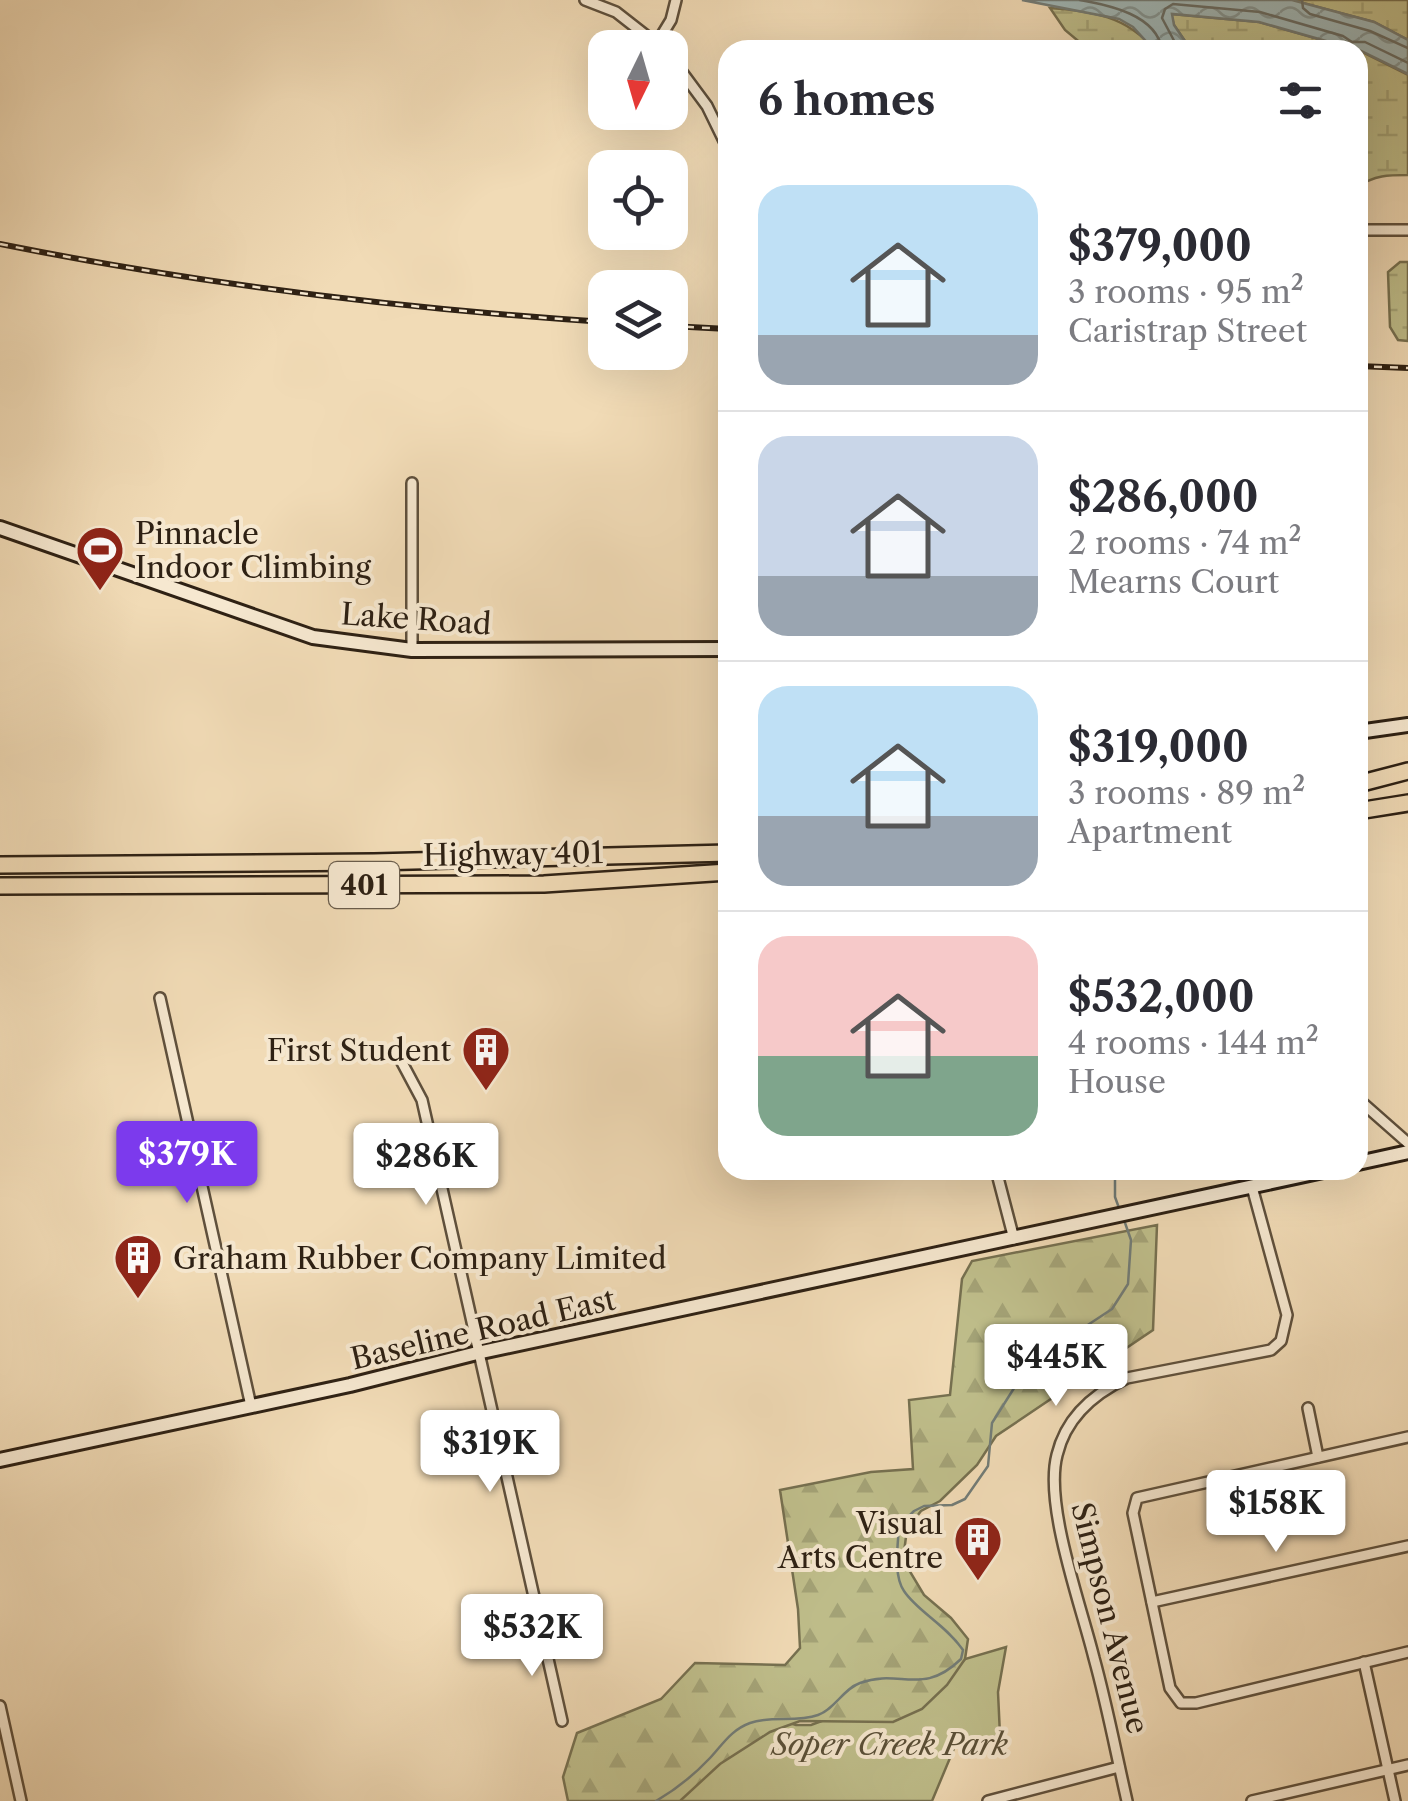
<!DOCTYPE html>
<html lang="en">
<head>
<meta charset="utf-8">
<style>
  body { margin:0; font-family:"Libre Caslon Text",serif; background:#f7f7f7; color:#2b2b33; height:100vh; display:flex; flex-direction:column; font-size:38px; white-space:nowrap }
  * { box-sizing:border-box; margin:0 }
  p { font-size:32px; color:#7c7c81 }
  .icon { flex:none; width:55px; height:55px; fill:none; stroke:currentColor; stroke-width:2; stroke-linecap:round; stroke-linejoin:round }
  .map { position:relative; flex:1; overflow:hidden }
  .side { position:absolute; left:718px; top:40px; width:650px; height:1140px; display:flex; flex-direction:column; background:#fff; border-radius:30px; box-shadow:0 10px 40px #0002 }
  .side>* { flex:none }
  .needle { width:65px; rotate:185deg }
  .fabs { position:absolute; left:588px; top:30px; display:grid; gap:20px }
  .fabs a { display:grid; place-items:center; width:100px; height:100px; border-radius:20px; background:#fff; box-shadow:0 10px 40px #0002; font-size:50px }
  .price { position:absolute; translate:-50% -85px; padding:0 22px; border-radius:10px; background:#fff; color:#222; font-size:32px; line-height:65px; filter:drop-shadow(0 2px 5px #0008) }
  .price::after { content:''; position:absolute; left:50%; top:60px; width:30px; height:22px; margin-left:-15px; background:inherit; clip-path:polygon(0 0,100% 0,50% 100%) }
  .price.on { background:#7c3aed; color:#fff }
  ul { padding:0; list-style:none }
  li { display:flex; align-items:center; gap:30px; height:250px; padding:0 40px }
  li+li { border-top:2px solid #e1e1e2 }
  li span { display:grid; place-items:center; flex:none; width:280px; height:200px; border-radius:30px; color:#555 }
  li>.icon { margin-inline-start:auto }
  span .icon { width:120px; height:120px; fill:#fffc; stroke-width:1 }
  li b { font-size:42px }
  h2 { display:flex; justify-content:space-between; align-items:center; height:120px; padding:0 40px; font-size:42px }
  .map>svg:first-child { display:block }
</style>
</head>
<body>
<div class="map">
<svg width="1408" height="1801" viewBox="0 0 1408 1801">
  <defs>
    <pattern id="forest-firs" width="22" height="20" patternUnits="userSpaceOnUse" patternTransform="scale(2.5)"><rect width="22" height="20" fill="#bfbe8b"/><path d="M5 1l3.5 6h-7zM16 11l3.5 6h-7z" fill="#a4a377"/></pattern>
    <pattern id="wetland-marsh" width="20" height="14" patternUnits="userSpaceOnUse" patternTransform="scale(2.5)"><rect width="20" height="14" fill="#bfbe8b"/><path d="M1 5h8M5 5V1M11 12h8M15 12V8" fill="none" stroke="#a4a377"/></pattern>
    <pattern id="water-waves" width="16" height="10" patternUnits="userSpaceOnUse" patternTransform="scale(2.5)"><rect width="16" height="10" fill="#9fb8b9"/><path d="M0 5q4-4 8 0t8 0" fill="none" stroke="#829595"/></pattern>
  </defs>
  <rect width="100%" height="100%" fill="#f1dbb6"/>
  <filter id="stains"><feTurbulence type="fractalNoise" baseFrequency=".002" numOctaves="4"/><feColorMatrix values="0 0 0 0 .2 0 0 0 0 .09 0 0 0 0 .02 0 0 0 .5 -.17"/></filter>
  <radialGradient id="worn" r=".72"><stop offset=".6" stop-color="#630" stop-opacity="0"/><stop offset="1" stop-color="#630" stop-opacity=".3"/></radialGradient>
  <path fill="#bfbe8b" stroke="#767050" stroke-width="2.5" d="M1006,1647L998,1692L1000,1735L955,1746L932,1801H672L718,1758L783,1721L796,1725H811L950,1674L965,1659Z"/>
  <path fill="url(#forest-firs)" stroke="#767050" stroke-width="2.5" d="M1157,1225L1153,1330L996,1436L977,1465L940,1501L921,1511L907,1529L903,1560L924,1595L951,1618L968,1639L965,1659L947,1685L922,1709L893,1722L800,1721L770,1732L720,1764L680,1801H568L563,1777L577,1733L661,1699L695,1663L785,1665L800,1648L798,1609L780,1490L871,1472L913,1469L909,1400L950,1395L962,1279L972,1261Z"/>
  <g fill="url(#wetland-marsh)" stroke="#767050" stroke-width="2.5">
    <path d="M1292,0H1408V40L1374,22Z"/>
    <path d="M1050,8C1091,11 1128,16 1154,50H1089L1065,30Z"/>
    <path d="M1171,14L1259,22L1357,50H1191L1174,25Z"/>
    <path d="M1358,50L1408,75V175C1389,175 1374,175 1358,187Z"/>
    <path d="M1400,262H1408V341L1398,340L1390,327L1388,272Z"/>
  </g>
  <path fill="url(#water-waves)" stroke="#727c77" stroke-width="2.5" d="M1022,0H1292L1374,22L1408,40V74L1361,51L1259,22L1172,14L1174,25L1191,50H1154L1133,27L1119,19Z"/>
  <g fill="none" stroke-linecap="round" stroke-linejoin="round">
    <g stroke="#666c66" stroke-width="2.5">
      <path d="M1080,0C1109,5 1157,15 1162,50"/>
      <path d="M1302,0L1303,8L1310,14L1370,31L1408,48"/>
      <path d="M1179,50L1162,18L1165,9L1173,4L1260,12L1343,36L1352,42H1365L1408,63"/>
    </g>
    <g stroke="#727c77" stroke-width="2.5">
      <path d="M1115,1170V1197L1119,1208"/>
      <path d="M656,1801C675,1790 694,1775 710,1758C723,1744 731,1730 750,1723C772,1715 796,1723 818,1715C835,1709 843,1689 860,1683C900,1668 922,1697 961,1659L963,1650C946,1625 917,1611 904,1591C893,1575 898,1545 899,1526L914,1511L924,1506L952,1505L965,1499L988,1466L992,1423L1030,1363L1112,1309L1128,1284L1131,1240L1124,1220"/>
    </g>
    <g stroke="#5f503c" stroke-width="14">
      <g id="street">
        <path d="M585,0L616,12L662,48"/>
        <path d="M657,43L671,20L676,0"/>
        <path d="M670,56L707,106L728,149"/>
        <path d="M1358,230H1408"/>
        <path d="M412,483V650"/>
        <path d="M160,998L251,1406"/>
        <path d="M398,1055L422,1100L562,1721"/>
        <path d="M1358,1099L1408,1143"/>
        <path d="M996,1170L1014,1239"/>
        <path d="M1308,1408L1318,1457"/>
        <path d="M1408,1437L1137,1498L1133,1513L1170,1688L1181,1703H1196L1408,1652"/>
        <path d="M1152,1602L1408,1546"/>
        <path d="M1364,1662L1395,1801"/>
        <path d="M0,1706L21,1801"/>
        <path d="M988,1801L1119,1767"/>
        <path d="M1127,1801C1116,1753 1107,1705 1094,1658C1081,1605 1044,1505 1057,1455C1066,1417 1093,1394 1127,1378L1271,1350L1281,1341L1287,1315L1252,1187"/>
        <path d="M1252,1801L1408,1765"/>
      </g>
    </g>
    <g stroke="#2e2114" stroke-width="18">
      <g id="secondary">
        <path d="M0,528L313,637L412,650L728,649"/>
        <path d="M1358,732L1408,725"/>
        <path d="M1358,1163L1408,1152"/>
        <path d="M0,1460L350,1385L477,1353L1328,1170"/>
      </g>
    </g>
    <g stroke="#2e2114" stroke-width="20">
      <g id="highway">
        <path d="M1358,784L1408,771"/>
        <path d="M1358,811L1408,803"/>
        <path d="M0,865L374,862L728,853"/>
        <path d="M0,886L544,884L728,872"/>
      </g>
    </g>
    <use href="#street" stroke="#f6e8d0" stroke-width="9"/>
    <use href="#secondary" stroke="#f6e8d0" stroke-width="12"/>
    <use href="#highway" stroke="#f1dbb6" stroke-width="15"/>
    <g stroke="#2e2114" stroke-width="6">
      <g id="rail">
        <path d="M0,244C200,284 402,309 605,322"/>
        <path d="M670,326L728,329"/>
        <path d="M1358,366L1408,368"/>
      </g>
    </g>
    <use href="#rail" stroke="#f6e8d0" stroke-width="2.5" stroke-dasharray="8" stroke-linecap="butt"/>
  </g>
  <defs>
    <g id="stadium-pin" transform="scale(2.5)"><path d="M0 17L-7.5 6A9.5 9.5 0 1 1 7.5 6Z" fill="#8f2418" stroke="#f6e8d0"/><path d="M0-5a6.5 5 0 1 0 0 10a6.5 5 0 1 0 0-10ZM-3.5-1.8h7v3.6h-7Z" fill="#fff"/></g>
    <g id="building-pin" transform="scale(2.5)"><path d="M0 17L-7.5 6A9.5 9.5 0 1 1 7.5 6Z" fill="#8f2418" stroke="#f6e8d0"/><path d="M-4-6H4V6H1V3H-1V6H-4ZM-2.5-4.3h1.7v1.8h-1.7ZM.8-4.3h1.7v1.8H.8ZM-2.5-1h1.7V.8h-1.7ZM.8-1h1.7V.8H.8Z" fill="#fff"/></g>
  </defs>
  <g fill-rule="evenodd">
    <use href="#stadium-pin" x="100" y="550"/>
    <use href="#building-pin" x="486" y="1050"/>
    <use href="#building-pin" x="138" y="1258"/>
    <use href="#building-pin" x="978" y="1540"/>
  </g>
  <g text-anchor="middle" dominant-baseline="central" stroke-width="8" stroke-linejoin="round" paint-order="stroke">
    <rect fill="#f6e8d0" stroke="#6a5d4c" stroke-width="2.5" x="329" y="862" width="70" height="46" rx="8"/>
    <g font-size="28" font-weight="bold" fill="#2e2114">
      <text x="364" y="885">401</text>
    </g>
    <g font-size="30" fill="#2e2114" stroke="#f6e8d0" text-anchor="start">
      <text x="135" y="533">Pinnacle<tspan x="135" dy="34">Indoor Climbing</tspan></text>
      <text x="451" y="1050" text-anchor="end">First Student</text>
      <text x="173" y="1258">Graham Rubber Company Limited</text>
      <text x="943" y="1523" text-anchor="end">Visual<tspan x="943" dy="34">Arts Centre</tspan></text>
    </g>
    <g font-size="30" fill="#2e2114" stroke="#f6e8d0">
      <text transform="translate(416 619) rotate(4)">Lake Road</text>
      <text transform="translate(513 854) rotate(-1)">Highway 401</text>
      <text transform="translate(483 1329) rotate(-13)">Baseline Road East</text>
      <text transform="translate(1110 1618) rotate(76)">Simpson Avenue</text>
    </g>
    <g font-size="30" font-style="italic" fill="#5a5038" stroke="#f6e8d0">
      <text x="890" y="1744">Soper Creek Park</text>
    </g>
  </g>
  <rect width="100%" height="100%" filter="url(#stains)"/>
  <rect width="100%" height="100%" fill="url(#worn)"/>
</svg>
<div class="fabs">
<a><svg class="needle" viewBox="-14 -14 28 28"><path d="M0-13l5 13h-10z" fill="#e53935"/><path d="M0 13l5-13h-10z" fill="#7c7c81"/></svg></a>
<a><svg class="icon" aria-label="locate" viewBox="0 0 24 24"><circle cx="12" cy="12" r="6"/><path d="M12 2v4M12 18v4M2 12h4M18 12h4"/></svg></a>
<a><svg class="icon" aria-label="layers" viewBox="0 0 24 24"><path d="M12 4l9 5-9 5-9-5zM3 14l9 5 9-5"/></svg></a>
</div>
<b class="price on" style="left:187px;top:1206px">$379K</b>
<b class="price" style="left:426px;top:1208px">$286K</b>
<b class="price" style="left:1056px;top:1409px">$445K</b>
<b class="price" style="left:490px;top:1495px">$319K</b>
<b class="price" style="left:1276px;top:1555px">$158K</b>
<b class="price" style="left:532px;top:1679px">$532K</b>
<section class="side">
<h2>6 homes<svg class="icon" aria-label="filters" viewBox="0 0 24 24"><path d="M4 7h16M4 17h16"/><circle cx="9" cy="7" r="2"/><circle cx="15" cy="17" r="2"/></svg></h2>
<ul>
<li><span style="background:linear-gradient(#bfe0f5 75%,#9aa5b1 0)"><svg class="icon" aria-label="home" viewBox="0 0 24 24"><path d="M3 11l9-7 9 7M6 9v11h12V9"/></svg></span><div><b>$379,000</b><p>3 rooms · 95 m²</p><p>Caristrap Street</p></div></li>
<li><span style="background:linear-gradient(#c9d6e8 70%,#9aa5b1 0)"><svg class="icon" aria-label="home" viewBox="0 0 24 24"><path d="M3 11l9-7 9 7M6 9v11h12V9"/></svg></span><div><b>$286,000</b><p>2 rooms · 74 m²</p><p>Mearns Court</p></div></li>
<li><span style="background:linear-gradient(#bfe0f5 65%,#9aa5b1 0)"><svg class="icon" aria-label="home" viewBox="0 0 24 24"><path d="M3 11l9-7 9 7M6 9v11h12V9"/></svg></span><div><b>$319,000</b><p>3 rooms · 89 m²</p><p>Apartment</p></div></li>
<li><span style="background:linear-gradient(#f6c9c9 60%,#7fa58c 0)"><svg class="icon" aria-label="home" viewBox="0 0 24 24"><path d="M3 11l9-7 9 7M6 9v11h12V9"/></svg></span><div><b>$532,000</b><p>4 rooms · 144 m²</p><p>House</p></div></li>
</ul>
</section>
</div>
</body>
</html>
